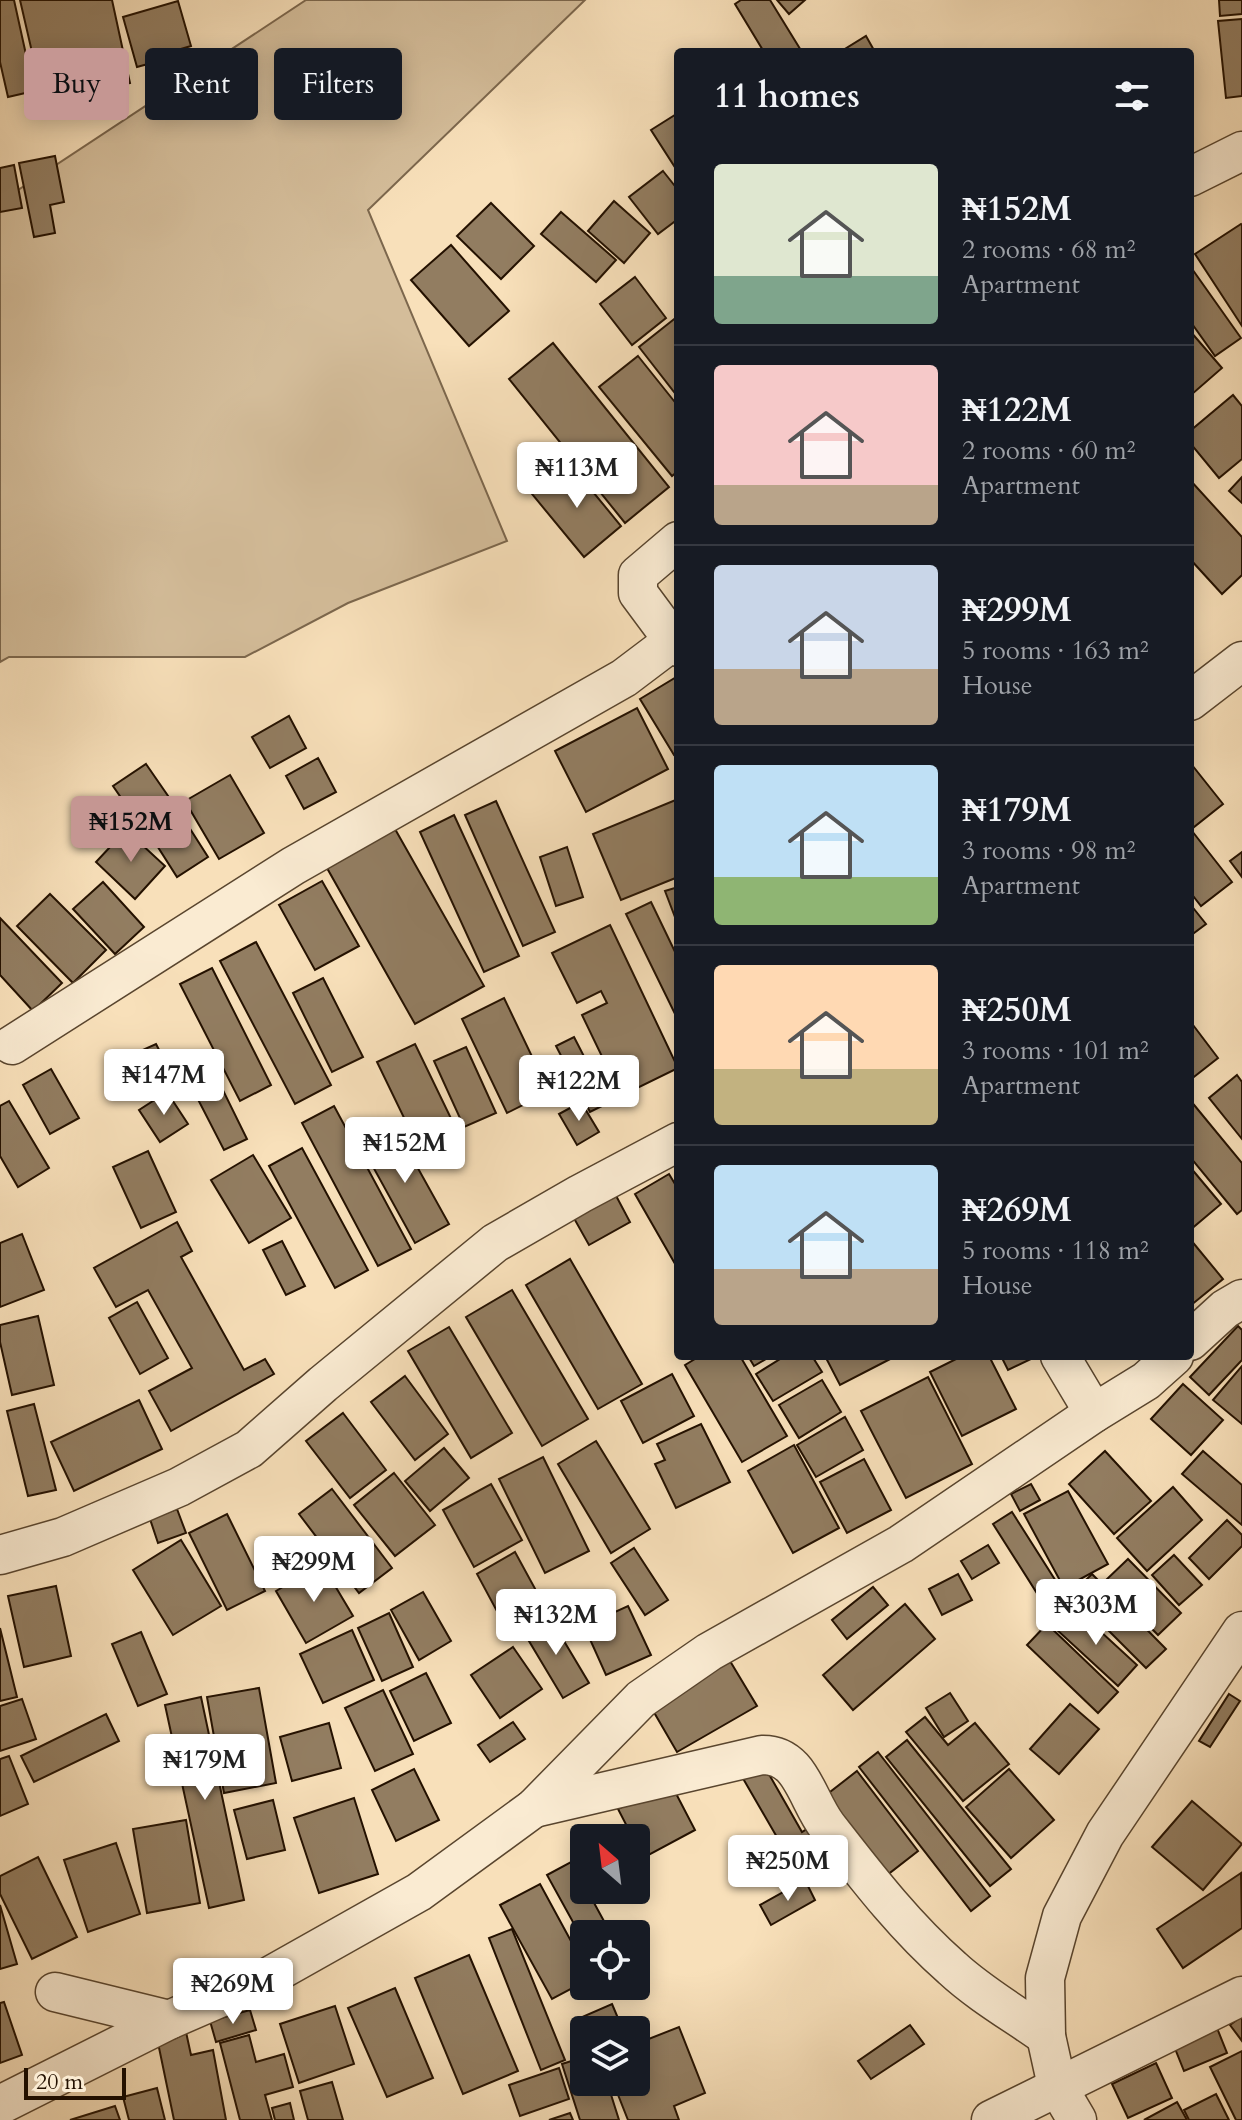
<!DOCTYPE html>
<html lang="en">
<head>
<meta charset="utf-8">
<style>
  body { margin:0; font-family:Cardo,serif; background:#242831; color:#f1f3f6; height:100vh; display:flex; flex-direction:column; font-size:30px; white-space:nowrap }
  * { box-sizing:border-box; margin:0 }
  p { font-size:26px; color:#9ea1a6 }
  .icon { flex:none; width:44px; height:44px; fill:none; stroke:currentColor; stroke-width:2; stroke-linecap:round; stroke-linejoin:round }
  .map { position:relative; flex:1; overflow:hidden }
  .sheet { position:absolute; left:674px; top:48px; width:520px; height:1312px; display:flex; flex-direction:column; background:#171b24; border-radius:8px; box-shadow:0 4px 20px #0003 }
  .sheet>* { flex:none }
  .guide { position:absolute; left:24px; top:48px; width:530px; height:72px; display:flex; gap:16px }
  .needle { width:52px; rotate:332deg }
  .fabs { position:absolute; left:570px; top:1824px; display:grid; gap:16px }
  .fabs a { display:grid; place-items:center; width:80px; height:80px; border-radius:8px; background:#171b24; box-shadow:0 4px 20px #0003; font-size:40px }
  .scale { position:absolute; left:24px; bottom:20px; width:102px; box-sizing:border-box; padding-left:8px; border:4px solid #241100; border-top:0; font-size:22px; line-height:28px; white-space:nowrap; color:#241100; -webkit-text-stroke:6px #faebd2; paint-order:stroke }
  .price { position:absolute; translate:-50% -68px; padding:0 18px; border-radius:8px; background:#fff; color:#222; font-size:26px; line-height:52px; filter:drop-shadow(0 2px 4px #0008) }
  .price::after { content:''; position:absolute; left:50%; top:48px; width:24px; height:18px; margin-left:-12px; background:inherit; clip-path:polygon(0 0,100% 0,50% 100%) }
  .price.selected { background:#c59692; color:#111 }
  ul { padding:0; list-style:none }
  li { display:flex; align-items:center; gap:24px; height:200px; padding:0 40px }
  li+li { border-top:2px solid #363941 }
  li span { display:grid; place-items:center; flex:none; width:224px; height:160px; border-radius:8px; color:#555 }
  li>.icon { margin-inline-start:auto }
  span .icon { width:96px; height:96px; fill:#fffc; stroke-width:1 }
  li b { font-size:34px }
  h2 { display:flex; justify-content:space-between; align-items:center; height:96px; padding:0 40px; font-size:34px }
  .chip { padding:0 28px; border-radius:8px; background:#171b24; box-shadow:0 4px 20px #0003; font-size:28px; line-height:72px }
  .chip.selected { background:#c59692; color:#111 }
  .map>svg:first-child { display:block }
</style>
</head>
<body>
<div class="map">
<svg width="1242" height="2120" viewBox="0 0 1242 2120">
  <rect width="100%" height="100%" fill="#f8e0ba"/>
  <filter id="stains"><feTurbulence type="fractalNoise" baseFrequency=".0025" numOctaves="4"/><feColorMatrix values="0 0 0 0 .2 0 0 0 0 .09 0 0 0 0 .02 0 0 0 .5 -.17"/></filter>
  <radialGradient id="worn" r=".72"><stop offset=".6" stop-color="#630" stop-opacity="0"/><stop offset="1" stop-color="#630" stop-opacity=".3"/></radialGradient>
  <path fill="#d4bd9a" stroke="#7c674d" stroke-width="2" d="M306,0H585L368,210L507,541L348,603L245,657H9L0,662V202Z"/>
  <g fill="#927d61" stroke="#241100" stroke-width="2">
    <path d="M0,0H14L34,91L8,97L0,62Z"/>
    <path d="M20,0H112L130,83L44,104Z"/>
    <path d="M741,0H770L802,52H764L735,4Z"/>
    <path d="M777,0H805L789,14Z"/>
    <path d="M1219,0H1242V14L1220,16Z"/>
    <path d="M178,1L191,46L164,54L166,59L137,67L123,17Z"/>
    <path d="M1242,19V96L1226,98L1218,21Z"/>
    <path d="M866,36L875,52H840Z"/>
    <path d="M678,113V172L651,130Z"/>
    <path d="M55,156L64,202L50,205L55,233L34,237L19,163Z"/>
    <path d="M14,165L22,208L0,212V168Z"/>
    <path d="M663,171L678,190V219L658,234L629,197Z"/>
    <path d="M614,201L650,233L624,263L588,231Z"/>
    <path d="M491,203L534,246L501,279L457,236Z"/>
    <path d="M561,212L616,260L596,282L541,234Z"/>
    <path d="M1241,224L1242,225V326L1195,254Z"/>
    <path d="M451,245L509,311L469,346L411,280Z"/>
    <path d="M1190,266L1241,338L1215,356L1190,321Z"/>
    <path d="M635,277L666,318L632,345L600,304Z"/>
    <path d="M678,316V397L639,347Z"/>
    <path d="M1190,331L1222,368L1191,395L1190,394Z"/>
    <path d="M553,343L669,487L625,523L509,379Z"/>
    <path d="M638,356L678,406V471L672,476L599,387Z"/>
    <path d="M1233,395L1242,406V459L1219,478L1190,443V431Z"/>
    <path d="M570,464L621,526L584,557L532,494Z"/>
    <path d="M1242,477V503L1229,491Z"/>
    <path d="M1190,480L1242,537V575L1222,594L1190,559Z"/>
    <path d="M678,676V753L674,755L640,699Z"/>
    <path d="M637,708L668,769L586,812L555,751Z"/>
    <path d="M289,716L306,748L270,768L252,737Z"/>
    <path d="M318,758L336,792L304,809L286,776Z"/>
    <path d="M146,764L175,806L142,828L113,786Z"/>
    <path d="M1192,765L1223,804L1194,827L1190,822Z"/>
    <path d="M230,775L264,833L219,859L185,801Z"/>
    <path d="M678,799V877L621,900L593,834Z"/>
    <path d="M496,801L555,932L523,946L465,815Z"/>
    <path d="M180,813L208,857L177,877L149,833Z"/>
    <path d="M454,815L519,956L484,972L420,832Z"/>
    <path d="M395,829L484,986L415,1024L327,868Z"/>
    <path d="M126,830L165,866L135,899L96,862Z"/>
    <path d="M1192,831L1232,882L1201,906L1190,892V833Z"/>
    <path d="M567,847L583,897L556,906L540,857Z"/>
    <path d="M1242,852V877L1230,861Z"/>
    <path d="M322,881L359,946L315,970L279,905Z"/>
    <path d="M103,882L144,927L115,954L73,909Z"/>
    <path d="M678,887V925L665,891Z"/>
    <path d="M50,894L106,950L73,983L17,926Z"/>
    <path d="M651,902L678,958V1020L626,914Z"/>
    <path d="M1190,904L1206,924L1190,936Z"/>
    <path d="M0,918L62,983L33,1011L0,975Z"/>
    <path d="M610,925L678,1068L621,1096L582,1015L607,1003L601,991L577,1003L552,953Z"/>
    <path d="M256,942L331,1085L295,1104L220,961Z"/>
    <path d="M212,968L271,1085L240,1101L180,984Z"/>
    <path d="M323,978L363,1057L332,1072L293,993Z"/>
    <path d="M504,998L549,1092L507,1113L462,1019Z"/>
    <path d="M1190,1021L1218,1058L1190,1080Z"/>
    <path d="M574,1037L608,1103L590,1112L556,1046Z"/>
    <path d="M156,1044L169,1069L148,1079L136,1053Z"/>
    <path d="M415,1044L460,1137L422,1155L377,1062Z"/>
    <path d="M466,1047L496,1113L464,1127L434,1061Z"/>
    <path d="M212,1068L247,1139L224,1150L188,1080Z"/>
    <path d="M51,1069L79,1118L50,1134L23,1085Z"/>
    <path d="M1237,1075L1242,1082V1139L1209,1098Z"/>
    <path d="M167,1092L188,1124L160,1142L139,1110Z"/>
    <path d="M1190,1100L1242,1163V1210L1237,1214L1190,1157Z"/>
    <path d="M9,1101L49,1168L18,1187L0,1156V1106Z"/>
    <path d="M581,1102L599,1132L577,1145L559,1114Z"/>
    <path d="M334,1106L411,1249L378,1266L302,1123Z"/>
    <path d="M395,1127L449,1224L415,1243L361,1145Z"/>
    <path d="M302,1148L368,1270L335,1288L269,1166Z"/>
    <path d="M148,1151L176,1212L141,1228L113,1167Z"/>
    <path d="M253,1155L291,1218L249,1243L211,1180Z"/>
    <path d="M1190,1167L1221,1204L1190,1230Z"/>
    <path d="M669,1174L678,1189V1269L635,1194Z"/>
    <path d="M613,1190L630,1222L589,1245L571,1213Z"/>
    <path d="M177,1222L192,1251L181,1257L244,1370L265,1359L274,1374L171,1431L149,1391L192,1368L148,1290L116,1307L94,1268Z"/>
    <path d="M22,1234L44,1290L0,1307V1243Z"/>
    <path d="M1190,1239L1223,1279L1190,1306Z"/>
    <path d="M282,1241L305,1286L286,1295L263,1250Z"/>
    <path d="M570,1259L642,1384L598,1409L526,1285Z"/>
    <path d="M512,1290L588,1419L542,1446L466,1317Z"/>
    <path d="M137,1302L168,1358L140,1374L109,1318Z"/>
    <path d="M38,1316L54,1385L12,1395L0,1342V1325Z"/>
    <path d="M1238,1326L1242,1330V1360L1209,1395L1190,1377Z"/>
    <path d="M449,1327L512,1433L471,1458L408,1351Z"/>
    <path d="M700,1356H740L787,1436L742,1462L685,1365Z"/>
    <path d="M748,1356H771L754,1366Z"/>
    <path d="M785,1356H812L822,1372L773,1401L756,1374Z"/>
    <path d="M825,1356H896L840,1385Z"/>
    <path d="M962,1356H989L1016,1409L962,1436L930,1372Z"/>
    <path d="M1001,1356H1030L1031,1359L1008,1370Z"/>
    <path d="M1242,1366V1424L1213,1400Z"/>
    <path d="M672,1374L694,1416L643,1443L621,1401Z"/>
    <path d="M405,1376L448,1434L415,1460L371,1402Z"/>
    <path d="M928,1377L972,1464L906,1498L861,1411Z"/>
    <path d="M822,1380L841,1412L799,1438L779,1405Z"/>
    <path d="M1183,1384L1223,1420L1191,1455L1151,1419Z"/>
    <path d="M139,1400L162,1449L74,1491L51,1442Z"/>
    <path d="M34,1404L56,1490L28,1496L7,1411Z"/>
    <path d="M343,1413L386,1470L350,1498L306,1441Z"/>
    <path d="M845,1417L863,1450L816,1477L797,1445Z"/>
    <path d="M701,1424L730,1482L676,1508L655,1464L665,1460L657,1444Z"/>
    <path d="M596,1441L650,1529L611,1553L558,1464Z"/>
    <path d="M794,1445L839,1528L793,1553L748,1471Z"/>
    <path d="M444,1448L469,1478L430,1511L405,1481Z"/>
    <path d="M1105,1451L1151,1501L1114,1534L1069,1484Z"/>
    <path d="M1203,1451L1242,1485V1525L1182,1474Z"/>
    <path d="M543,1457L589,1551L545,1573L499,1479Z"/>
    <path d="M864,1459L891,1510L847,1533L820,1482Z"/>
    <path d="M394,1473L435,1525L395,1556L354,1505Z"/>
    <path d="M491,1484L522,1540L474,1567L443,1510Z"/>
    <path d="M1031,1484L1040,1500L1020,1511L1011,1494Z"/>
    <path d="M1173,1487L1202,1520L1147,1571L1117,1538Z"/>
    <path d="M332,1489L392,1568L359,1593L299,1514Z"/>
    <path d="M1068,1491L1108,1564L1064,1588L1024,1514Z"/>
    <path d="M177,1509L186,1533L158,1543L150,1519Z"/>
    <path d="M1012,1512L1059,1586L1040,1598L993,1524Z"/>
    <path d="M227,1514L265,1591L227,1610L189,1533Z"/>
    <path d="M1227,1520L1242,1535V1546L1209,1579L1189,1558Z"/>
    <path d="M181,1540L221,1606L173,1635L133,1570Z"/>
    <path d="M988,1545L999,1563L972,1579L961,1561Z"/>
    <path d="M634,1548L668,1600L645,1615L611,1563Z"/>
    <path d="M515,1552L545,1607L506,1628L477,1574Z"/>
    <path d="M1174,1555L1202,1585L1179,1605L1152,1575Z"/>
    <path d="M1128,1559L1181,1613L1158,1635L1105,1581Z"/>
    <path d="M322,1564L353,1616L306,1643L276,1591Z"/>
    <path d="M958,1574L972,1600L942,1615L929,1589Z"/>
    <path d="M1092,1574L1166,1649L1146,1668L1072,1594Z"/>
    <path d="M56,1586L71,1656L24,1667L8,1596Z"/>
    <path d="M873,1587L888,1605L847,1639L832,1620Z"/>
    <path d="M423,1592L451,1641L419,1660L391,1610Z"/>
    <path d="M905,1604L935,1639L853,1710L823,1675Z"/>
    <path d="M628,1606L651,1655L606,1675L584,1626Z"/>
    <path d="M1075,1608L1137,1665L1118,1686L1056,1629Z"/>
    <path d="M389,1613L413,1667L382,1681L358,1628Z"/>
    <path d="M549,1616L589,1683L563,1698L523,1631Z"/>
    <path d="M1047,1624L1118,1692L1098,1713L1027,1645Z"/>
    <path d="M0,1628L17,1697L0,1701Z"/>
    <path d="M352,1630L374,1680L323,1703L300,1654Z"/>
    <path d="M141,1632L167,1694L138,1706L112,1644Z"/>
    <path d="M513,1647L542,1689L500,1718L471,1675Z"/>
    <path d="M727,1656L757,1706L677,1752L648,1702Z"/>
    <path d="M426,1673L451,1723L414,1741L390,1691Z"/>
    <path d="M259,1688L276,1783L224,1793L207,1697Z"/>
    <path d="M383,1690L413,1754L375,1771L345,1708Z"/>
    <path d="M950,1693L968,1721L944,1737L926,1708Z"/>
    <path d="M1229,1694L1240,1701L1210,1747L1199,1741Z"/>
    <path d="M201,1697L244,1900L209,1908L165,1705Z"/>
    <path d="M22,1699L36,1739L0,1751V1706Z"/>
    <path d="M1070,1704L1099,1729L1059,1774L1030,1749Z"/>
    <path d="M106,1714L119,1741L34,1782L21,1756Z"/>
    <path d="M925,1717L948,1745L975,1723L1009,1764L963,1801L906,1732Z"/>
    <path d="M513,1722L525,1739L490,1762L478,1745Z"/>
    <path d="M329,1723L341,1768L292,1781L280,1737Z"/>
    <path d="M907,1740L1011,1869L990,1886L886,1757Z"/>
    <path d="M878,1752L990,1896L971,1911L859,1767Z"/>
    <path d="M9,1756L28,1804L0,1816V1759Z"/>
    <path d="M762,1762L802,1832L807,1829L826,1863L800,1877L741,1775Z"/>
    <path d="M414,1769L439,1820L396,1841L372,1790Z"/>
    <path d="M1009,1769L1054,1820L1011,1858L966,1807Z"/>
    <path d="M857,1771L918,1851L882,1879L821,1799Z"/>
    <path d="M670,1782L695,1830L643,1858L636,1844V1838H633L618,1809Z"/>
    <path d="M354,1798L378,1874L319,1893L294,1818Z"/>
    <path d="M273,1800L285,1850L247,1859L234,1810Z"/>
    <path d="M1192,1801L1242,1844L1203,1890L1152,1847Z"/>
    <path d="M186,1820L200,1903L147,1913L133,1829Z"/>
    <path d="M116,1843L140,1914L88,1932L64,1860Z"/>
    <path d="M38,1857L77,1937L32,1959L0,1894V1876Z"/>
    <path d="M571,1862L584,1885V1890H587L611,1934H584V1942L547,1875Z"/>
    <path d="M1241,1873L1242,1928L1183,1968L1157,1929Z"/>
    <path d="M805,1880L815,1900L771,1925L760,1905Z"/>
    <path d="M540,1884L584,1965V1982L552,1999L500,1905Z"/>
    <path d="M0,1905L17,1964L0,1969Z"/>
    <path d="M512,1929L565,2060L541,2070L489,1938Z"/>
    <path d="M469,1955L518,2071L463,2094L415,1978Z"/>
    <path d="M395,1988L433,2078L387,2097L348,2008Z"/>
    <path d="M4,2002L22,2055L0,2063V2003Z"/>
    <path d="M612,2004L623,2030H584V2046L573,2021Z"/>
    <path d="M335,2006L354,2064L299,2083L280,2024Z"/>
    <path d="M250,2010L256,2030L216,2042L210,2021Z"/>
    <path d="M1242,2016V2041L1230,2025Z"/>
    <path d="M910,2025L924,2044L871,2079L858,2061Z"/>
    <path d="M679,2027L705,2093L674,2106L679,2120H628L613,2082H636V2044Z"/>
    <path d="M1217,2028L1227,2053L1184,2071L1174,2046Z"/>
    <path d="M186,2032L191,2055L213,2050L226,2120H174L157,2038Z"/>
    <path d="M249,2035L256,2062L284,2054L293,2087L265,2095L272,2120H240L220,2043Z"/>
    <path d="M1242,2051V2120H1236L1210,2067Z"/>
    <path d="M584,2057V2082H607L619,2120H580L562,2064Z"/>
    <path d="M1156,2063L1172,2098L1128,2118L1112,2084Z"/>
    <path d="M559,2068L569,2099L520,2116L509,2085Z"/>
    <path d="M332,2082L343,2120H308L300,2091Z"/>
    <path d="M157,2088L165,2120H129L123,2097Z"/>
    <path d="M1216,2094L1229,2120H1189L1184,2110Z"/>
    <path d="M1177,2102L1187,2120H1144Z"/>
    <path d="M290,2103L294,2120H275L272,2108Z"/>
    <path d="M115,2106L120,2120H70Z"/>
    <path d="M570,2113L573,2120H549Z"/>
  </g>
  <g fill="none" stroke-linecap="round" stroke-linejoin="round">
    <g stroke="#59452e" stroke-width="41">
      <g id="minor">
        <path d="M1190,177L1242,151"/>
        <path d="M678,541L638,575V593L678,647"/>
        <path d="M1190,701L1242,661"/>
        <path d="M12,1045L293,866L624,678L673,641"/>
        <path d="M1190,1341L1225,1309L1242,1299"/>
        <path d="M1060,1356L1094,1413"/>
        <path d="M0,1555L63,1537L179,1487L249,1449L323,1384L495,1243L580,1194L678,1142"/>
        <path d="M534,1808L762,1755C801,1754 806,1798 827,1826C866,1876 904,1926 952,1968C980,1994 1015,2014 1046,2036"/>
        <path d="M55,1992L169,2020"/>
        <path d="M0,2105L169,2020L268,1977L419,1892L534,1808L641,1699L709,1652L901,1544L1094,1413L1146,1381L1174,1356"/>
        <path d="M991,2120L1242,1996"/>
        <path d="M1077,2120L1057,2086L1046,2036L1045,1978L1062,1916L1105,1834L1242,1631"/>
      </g>
    </g>
    <use href="#minor" stroke="#faebd2" stroke-width="38"/>
  </g>
  <rect width="100%" height="100%" filter="url(#stains)"/>
  <rect width="100%" height="100%" fill="url(#worn)"/>
</svg>
<div class="fabs">
<a><svg class="needle" viewBox="-14 -14 28 28"><path d="M0-13l5 13h-10z" fill="#e53935"/><path d="M0 13l5-13h-10z" fill="#9ea1a6"/></svg></a>
<a><svg class="icon" aria-label="locate" viewBox="0 0 24 24"><circle cx="12" cy="12" r="6"/><path d="M12 2v4M12 18v4M2 12h4M18 12h4"/></svg></a>
<a><svg class="icon" aria-label="layers" viewBox="0 0 24 24"><path d="M12 4l9 5-9 5-9-5zM3 14l9 5 9-5"/></svg></a>
</div>
<div class="scale">20 m</div>
<b class="price" style="left:577px;top:510px">₦113M</b>
<b class="price selected" style="left:131px;top:864px">₦152M</b>
<b class="price" style="left:164px;top:1117px">₦147M</b>
<b class="price" style="left:579px;top:1123px">₦122M</b>
<b class="price" style="left:405px;top:1185px">₦152M</b>
<b class="price" style="left:314px;top:1604px">₦299M</b>
<b class="price" style="left:1096px;top:1647px">₦303M</b>
<b class="price" style="left:556px;top:1657px">₦132M</b>
<b class="price" style="left:205px;top:1802px">₦179M</b>
<b class="price" style="left:788px;top:1903px">₦250M</b>
<b class="price" style="left:233px;top:2026px">₦269M</b>
<div class="guide">
<a class="chip selected">Buy</a>
<a class="chip">Rent</a>
<a class="chip">Filters</a>
</div>
<section class="sheet">
<h2>11 homes<svg class="icon" aria-label="filters" viewBox="0 0 24 24"><path d="M4 7h16M4 17h16"/><circle cx="9" cy="7" r="2"/><circle cx="15" cy="17" r="2"/></svg></h2>
<ul>
<li><span style="background:linear-gradient(#dfe7d0 70%,#7fa58c 0)"><svg class="icon" aria-label="home" viewBox="0 0 24 24"><path d="M3 11l9-7 9 7M6 9v11h12V9"/></svg></span><div><b>₦152M</b><p>2 rooms · 68 m²</p><p>Apartment</p></div></li>
<li><span style="background:linear-gradient(#f6c9c9 75%,#b9a48a 0)"><svg class="icon" aria-label="home" viewBox="0 0 24 24"><path d="M3 11l9-7 9 7M6 9v11h12V9"/></svg></span><div><b>₦122M</b><p>2 rooms · 60 m²</p><p>Apartment</p></div></li>
<li><span style="background:linear-gradient(#c9d6e8 65%,#b9a48a 0)"><svg class="icon" aria-label="home" viewBox="0 0 24 24"><path d="M3 11l9-7 9 7M6 9v11h12V9"/></svg></span><div><b>₦299M</b><p>5 rooms · 163 m²</p><p>House</p></div></li>
<li><span style="background:linear-gradient(#bfe0f5 70%,#8fb573 0)"><svg class="icon" aria-label="home" viewBox="0 0 24 24"><path d="M3 11l9-7 9 7M6 9v11h12V9"/></svg></span><div><b>₦179M</b><p>3 rooms · 98 m²</p><p>Apartment</p></div></li>
<li><span style="background:linear-gradient(#ffd9b3 65%,#c2b280 0)"><svg class="icon" aria-label="home" viewBox="0 0 24 24"><path d="M3 11l9-7 9 7M6 9v11h12V9"/></svg></span><div><b>₦250M</b><p>3 rooms · 101 m²</p><p>Apartment</p></div></li>
<li><span style="background:linear-gradient(#bfe0f5 65%,#b9a48a 0)"><svg class="icon" aria-label="home" viewBox="0 0 24 24"><path d="M3 11l9-7 9 7M6 9v11h12V9"/></svg></span><div><b>₦269M</b><p>5 rooms · 118 m²</p><p>House</p></div></li>
</ul>
</section>
</div>
</body>
</html>
